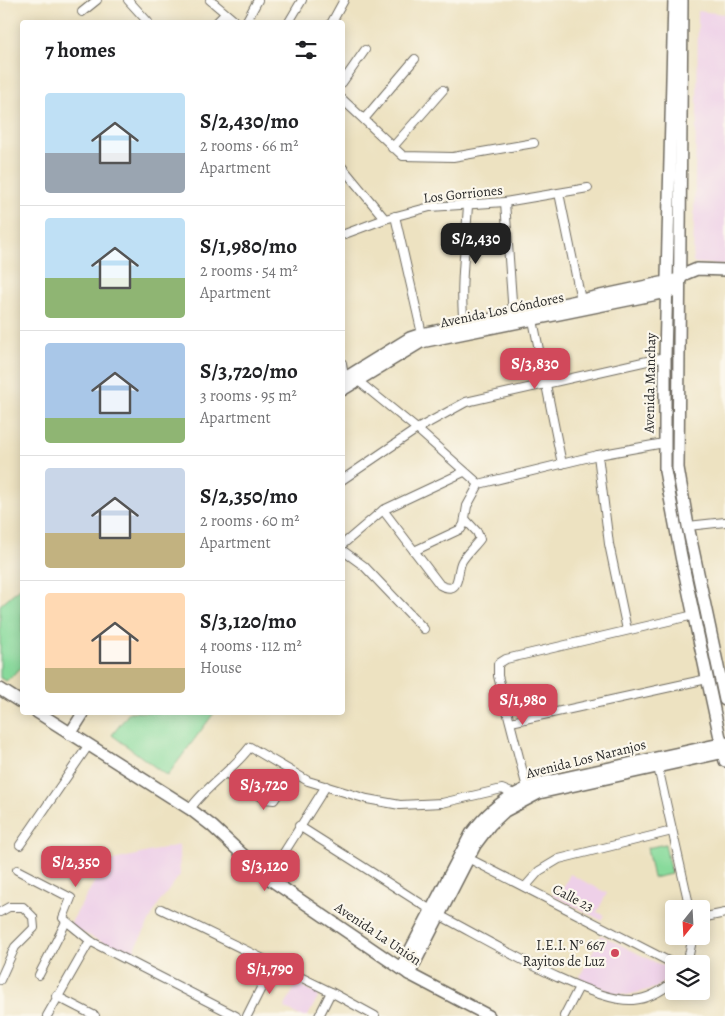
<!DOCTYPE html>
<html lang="en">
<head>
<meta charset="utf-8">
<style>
  body { margin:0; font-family:Alegreya,serif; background:#f2f2f2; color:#202124; height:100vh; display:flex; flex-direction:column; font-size:19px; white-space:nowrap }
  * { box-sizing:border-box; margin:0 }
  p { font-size:16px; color:#757577 }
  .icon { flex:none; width:28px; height:28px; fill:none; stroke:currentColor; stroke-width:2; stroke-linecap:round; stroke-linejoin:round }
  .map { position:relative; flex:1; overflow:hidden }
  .drawer { position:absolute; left:20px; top:20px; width:325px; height:695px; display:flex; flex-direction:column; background:#fff; border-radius:5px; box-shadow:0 2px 12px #0003 }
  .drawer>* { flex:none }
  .needle { width:32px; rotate:198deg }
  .fabs { position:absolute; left:665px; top:900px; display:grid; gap:10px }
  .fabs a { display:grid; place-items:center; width:45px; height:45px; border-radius:5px; background:#fff; box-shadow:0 2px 12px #0003; font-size:25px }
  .price { position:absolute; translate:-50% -42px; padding:0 11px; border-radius:10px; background:#d1495b; color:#fff; font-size:16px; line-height:32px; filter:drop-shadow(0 1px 2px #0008) }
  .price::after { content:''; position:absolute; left:50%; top:30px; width:15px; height:11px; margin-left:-8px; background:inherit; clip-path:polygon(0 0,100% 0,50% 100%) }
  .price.current { background:#222; color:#fff }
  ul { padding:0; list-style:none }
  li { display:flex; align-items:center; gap:15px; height:125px; padding:0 25px }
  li+li { border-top:1px solid #e0e0e0 }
  li span { display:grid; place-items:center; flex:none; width:140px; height:100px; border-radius:5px; color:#555 }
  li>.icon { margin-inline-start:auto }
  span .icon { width:60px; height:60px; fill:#fffc; stroke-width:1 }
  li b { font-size:21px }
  h2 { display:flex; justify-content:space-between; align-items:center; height:60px; padding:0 25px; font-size:21px }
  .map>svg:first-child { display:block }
</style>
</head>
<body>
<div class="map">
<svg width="725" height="1016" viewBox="0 0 725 1016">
  <rect width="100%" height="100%" fill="#fbf7ec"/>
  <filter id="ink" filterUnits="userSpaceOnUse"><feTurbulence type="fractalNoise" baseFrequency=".02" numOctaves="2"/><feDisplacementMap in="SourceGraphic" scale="10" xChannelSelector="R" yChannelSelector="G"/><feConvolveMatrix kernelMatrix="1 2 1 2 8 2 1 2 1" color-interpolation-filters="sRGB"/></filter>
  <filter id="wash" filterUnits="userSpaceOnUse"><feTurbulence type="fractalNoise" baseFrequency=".0096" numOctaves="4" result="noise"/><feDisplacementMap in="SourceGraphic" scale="20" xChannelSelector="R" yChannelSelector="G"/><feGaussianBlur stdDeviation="1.12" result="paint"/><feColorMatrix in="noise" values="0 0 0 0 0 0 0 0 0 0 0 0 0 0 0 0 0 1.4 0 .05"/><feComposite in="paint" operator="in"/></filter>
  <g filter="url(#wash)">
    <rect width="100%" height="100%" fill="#ede2c1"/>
    <g fill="#eed0e8">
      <path d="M698,11L725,14V265L693,263L696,126L698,124L697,113Z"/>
      <path d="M179,845L180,875L159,903L131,956L69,926L100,872L114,860Z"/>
      <path d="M570,874L607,893L597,912L604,915L601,920L552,895L555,889L561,892Z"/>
      <path d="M601,935L673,971L656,988L627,995L613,993L579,978Z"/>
      <path d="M297,983L319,995L308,1016H300L284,1008Z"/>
    </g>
    <g fill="#88da9b" stroke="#5a8263">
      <path d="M22,586V667L6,681L0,678V605Z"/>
      <path d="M129,713V712L214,713L167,776L112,735Z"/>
      <path d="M665,844L671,874L653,878L647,848Z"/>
    </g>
  </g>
  <g filter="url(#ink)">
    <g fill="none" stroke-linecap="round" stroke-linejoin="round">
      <g stroke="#6f6b60" stroke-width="10">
        <g id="street">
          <path d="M128,0L148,22"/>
          <path d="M210,0L236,22"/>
          <path d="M82,12L97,0"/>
          <path d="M217,22L225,14"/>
          <path d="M246,22L258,0"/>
          <path d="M289,22L302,0"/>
          <path d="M332,22L344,0"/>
          <path d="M342,83L365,50"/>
          <path d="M342,99L403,156L453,157L534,143"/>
          <path d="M365,118L415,59"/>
          <path d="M392,148L443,90"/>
          <path d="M342,167L385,219"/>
          <path d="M559,193L581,300"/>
          <path d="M505,202L513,315"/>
          <path d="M395,216L422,334"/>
          <path d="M342,235L385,219L430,207L505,202L588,188"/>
          <path d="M532,315L562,464"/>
          <path d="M464,325C459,288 466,243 468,205"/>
          <path d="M342,363L344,379"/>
          <path d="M357,380L417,429L479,484"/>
          <path d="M598,455L609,544L627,630"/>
          <path d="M342,480L417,429L466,402L665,357"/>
          <path d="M383,510L440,585C462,596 456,571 462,561C467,553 474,547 480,539L477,532L465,519"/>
          <path d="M688,526L725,522"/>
          <path d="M342,545L383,510L464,472"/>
          <path d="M342,550L364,566L424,629"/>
          <path d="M414,551L461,529L464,524L467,506L479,484L598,455L664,443"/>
          <path d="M511,722L707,679"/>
          <path d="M658,767L690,909"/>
          <path d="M226,773L265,799L274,800L292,773"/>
          <path d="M527,788L498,676V664L506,659L694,615"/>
          <path d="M190,809C207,785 232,771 250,747L308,781L367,799L400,805L442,803L502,789L514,794"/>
          <path d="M299,826L431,910"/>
          <path d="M20,845L88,746"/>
          <path d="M464,856L674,964"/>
          <path d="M17,870L71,898L63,918L65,920L92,942L236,1016"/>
          <path d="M268,878L326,786"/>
          <path d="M525,887L539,871L559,859L672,831"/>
          <path d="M161,909L331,992L375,1016"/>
          <path d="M0,912L9,907H23L33,917L34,928L15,947L0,980"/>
          <path d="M439,915C482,937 590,1003 633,1000C649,999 662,991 674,981"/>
          <path d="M701,918L725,913"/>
          <path d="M687,964L693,936"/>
          <path d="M39,975L66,922"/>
          <path d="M56,996L95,1016"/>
          <path d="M47,1016L88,944L92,942"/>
          <path d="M247,1016L273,964"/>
          <path d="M319,1016L331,992"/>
          <path d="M564,1016L579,987"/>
        </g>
      </g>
      <g stroke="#6f6b60" stroke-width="14">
        <g id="secondary">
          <path d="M674,0L665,357V471L681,556L725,761"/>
          <path d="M682,0L678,468L688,526L725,700"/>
          <path d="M342,380L410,338L422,334L680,279L685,274L697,269L725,270"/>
          <path d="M342,390L421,342L672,291"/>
          <path d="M0,689L22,703"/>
          <path d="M37,712L190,809L212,826L268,878L409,974L489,1016"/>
          <path d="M70,734L84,712"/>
          <path d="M401,968L471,834C490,808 515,790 546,782L725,743"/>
          <path d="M409,974L475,845L490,825L505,811L539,793L725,752"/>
        </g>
      </g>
      <use href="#street" stroke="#fff" stroke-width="8"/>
      <use href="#secondary" stroke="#fff" stroke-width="11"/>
    </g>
  </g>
  <circle fill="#d1495b" stroke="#fbf7ec" stroke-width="2" cx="615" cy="953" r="5"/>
  <g text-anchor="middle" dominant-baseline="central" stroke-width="4.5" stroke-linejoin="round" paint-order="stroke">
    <g font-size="14" fill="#2b2b2b" stroke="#fbf7ec">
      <text transform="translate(463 194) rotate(-6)">Los Gorriones</text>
      <text transform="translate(502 310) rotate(-12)">Avenida Los Cóndores</text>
      <text transform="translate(650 383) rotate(-89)">Avenida Manchay</text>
      <text transform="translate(586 759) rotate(-14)">Avenida Los Naranjos</text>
      <text transform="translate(573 898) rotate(27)">Calle 23</text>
      <text transform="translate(378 934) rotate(34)">Avenida La Unión</text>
    </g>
    <g font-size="14" fill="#2b2b2b" stroke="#fbf7ec" text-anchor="end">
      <text x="605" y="945">I.E.I. N° 667<tspan x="605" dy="16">Rayitos de Luz</tspan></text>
    </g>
  </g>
</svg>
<div class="fabs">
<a><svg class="needle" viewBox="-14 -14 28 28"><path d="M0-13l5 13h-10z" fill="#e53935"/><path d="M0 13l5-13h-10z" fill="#757577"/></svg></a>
<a><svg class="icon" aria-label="layers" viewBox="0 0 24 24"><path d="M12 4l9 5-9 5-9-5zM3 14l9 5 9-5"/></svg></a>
</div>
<b class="price current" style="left:476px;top:265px">S/2,430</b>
<b class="price" style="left:535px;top:390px">S/3,830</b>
<b class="price" style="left:523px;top:726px">S/1,980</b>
<b class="price" style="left:264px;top:811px">S/3,720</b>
<b class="price" style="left:76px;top:888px">S/2,350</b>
<b class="price" style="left:265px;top:892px">S/3,120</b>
<b class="price" style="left:270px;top:995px">S/1,790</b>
<section class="drawer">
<h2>7 homes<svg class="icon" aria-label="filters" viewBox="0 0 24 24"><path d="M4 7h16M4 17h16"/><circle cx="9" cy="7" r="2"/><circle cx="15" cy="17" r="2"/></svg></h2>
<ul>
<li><span style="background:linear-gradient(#bfe0f5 60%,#9aa5b1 0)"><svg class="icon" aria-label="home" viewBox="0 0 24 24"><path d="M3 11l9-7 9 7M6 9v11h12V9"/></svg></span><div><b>S/2,430/mo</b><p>2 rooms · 66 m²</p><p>Apartment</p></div></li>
<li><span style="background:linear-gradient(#bfe0f5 60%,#8fb573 0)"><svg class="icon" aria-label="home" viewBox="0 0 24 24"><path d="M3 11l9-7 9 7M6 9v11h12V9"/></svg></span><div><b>S/1,980/mo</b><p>2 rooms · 54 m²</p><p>Apartment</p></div></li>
<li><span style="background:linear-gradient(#a9c7e8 75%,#8fb573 0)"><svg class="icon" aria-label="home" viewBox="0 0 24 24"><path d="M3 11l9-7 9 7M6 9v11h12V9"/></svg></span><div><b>S/3,720/mo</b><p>3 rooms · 95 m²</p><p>Apartment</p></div></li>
<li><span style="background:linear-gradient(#c9d6e8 65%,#c2b280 0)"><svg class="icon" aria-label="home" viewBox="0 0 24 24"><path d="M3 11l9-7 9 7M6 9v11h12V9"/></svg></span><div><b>S/2,350/mo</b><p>2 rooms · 60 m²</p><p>Apartment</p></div></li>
<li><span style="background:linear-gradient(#ffd9b3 75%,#c2b280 0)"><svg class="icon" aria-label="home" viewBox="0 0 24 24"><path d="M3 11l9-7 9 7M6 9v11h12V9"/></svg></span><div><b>S/3,120/mo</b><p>4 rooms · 112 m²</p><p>House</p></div></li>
</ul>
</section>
</div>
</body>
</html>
